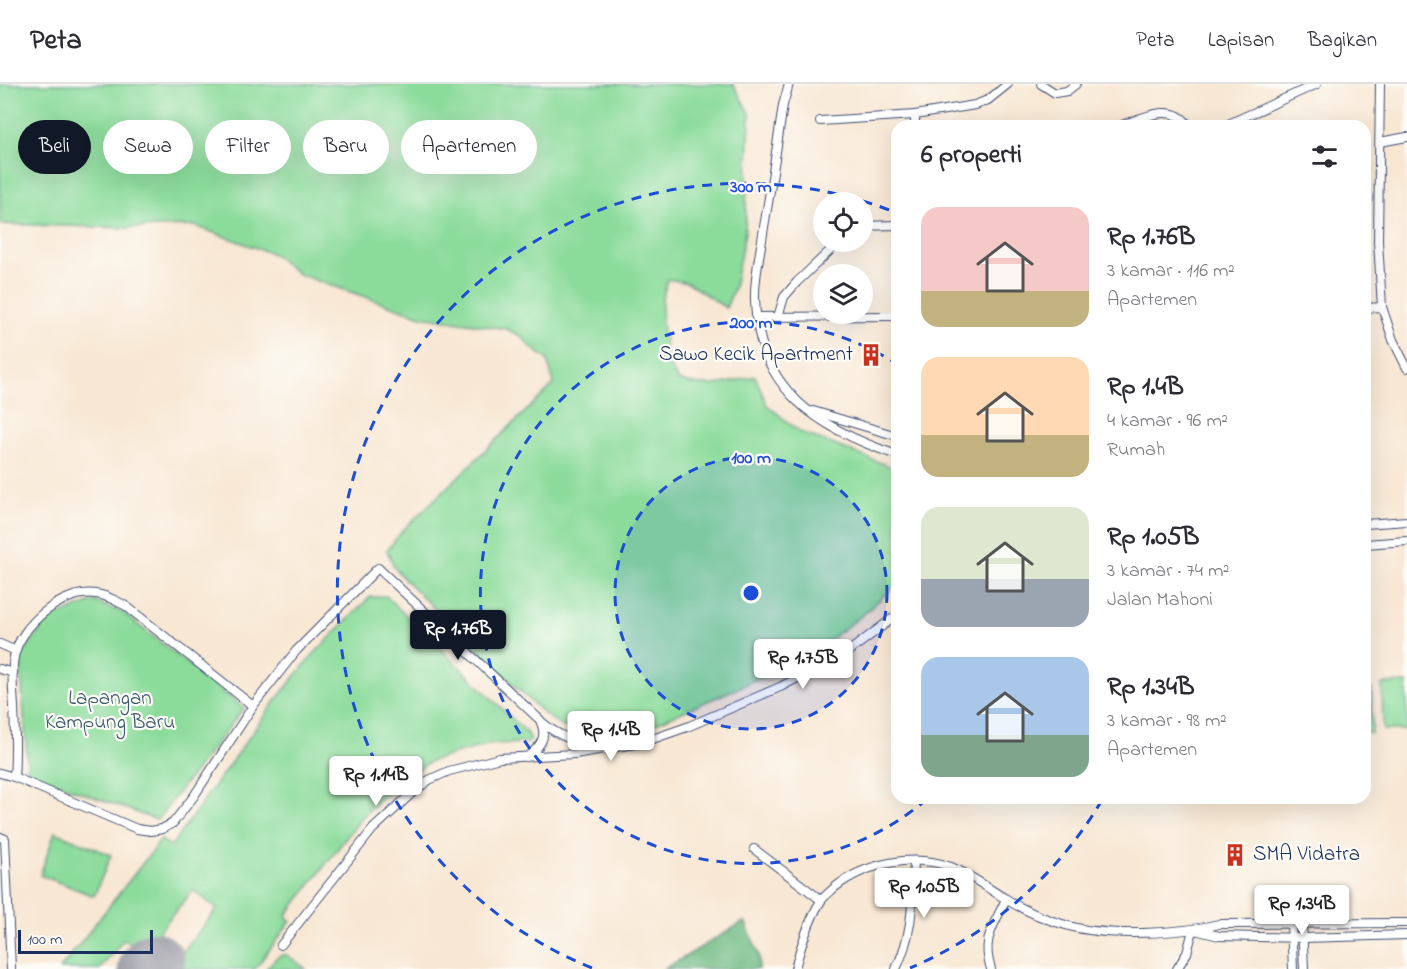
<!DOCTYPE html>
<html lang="id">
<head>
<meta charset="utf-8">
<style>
  body { margin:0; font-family:"Indie Flower",sans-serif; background:#f7f7f7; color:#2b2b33; height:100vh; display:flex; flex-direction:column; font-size:22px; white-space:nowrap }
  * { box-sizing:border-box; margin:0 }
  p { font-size:20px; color:#7c7c81 }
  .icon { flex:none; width:33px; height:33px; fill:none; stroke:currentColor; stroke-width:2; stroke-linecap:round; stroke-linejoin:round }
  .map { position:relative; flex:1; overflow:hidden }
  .sheet { position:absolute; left:891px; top:36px; width:480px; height:684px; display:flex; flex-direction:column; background:#fff; border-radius:18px; box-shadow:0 6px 24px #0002 }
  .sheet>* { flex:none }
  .guide { position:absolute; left:18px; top:36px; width:570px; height:54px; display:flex; gap:12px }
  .tools { position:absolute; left:813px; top:108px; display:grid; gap:12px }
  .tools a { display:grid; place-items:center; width:60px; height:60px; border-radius:50%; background:#fff; box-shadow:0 6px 24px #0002; font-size:30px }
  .scale { position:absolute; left:18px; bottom:15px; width:135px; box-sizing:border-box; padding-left:6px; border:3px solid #1b2f5e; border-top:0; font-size:16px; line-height:21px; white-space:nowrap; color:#1b2f5e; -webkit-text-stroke:4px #fdfcf7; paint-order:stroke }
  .price { position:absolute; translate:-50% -51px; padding:0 14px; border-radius:6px; background:#fff; color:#222; font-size:20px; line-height:39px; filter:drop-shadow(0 2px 3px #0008) }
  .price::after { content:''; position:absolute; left:50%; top:36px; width:18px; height:14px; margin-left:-9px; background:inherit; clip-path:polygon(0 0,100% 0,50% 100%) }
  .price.current { background:#111827; color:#fff }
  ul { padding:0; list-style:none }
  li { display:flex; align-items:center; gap:18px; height:150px; padding:0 30px }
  li span { display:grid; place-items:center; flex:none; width:168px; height:120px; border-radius:18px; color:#555 }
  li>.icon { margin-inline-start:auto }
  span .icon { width:72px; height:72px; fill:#fffc; stroke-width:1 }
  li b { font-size:26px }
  h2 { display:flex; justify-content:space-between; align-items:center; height:72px; padding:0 30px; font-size:26px }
  .chip { padding:0 21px; border-radius:27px; background:#fff; box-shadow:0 6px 24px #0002; font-size:21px; line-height:54px }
  .chip.current { background:#111827; color:#fff }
  header { display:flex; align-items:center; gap:36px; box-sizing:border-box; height:84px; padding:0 30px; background:#fff; border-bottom:2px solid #e1e1e2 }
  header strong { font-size:28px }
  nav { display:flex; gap:33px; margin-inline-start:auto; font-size:21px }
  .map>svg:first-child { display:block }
</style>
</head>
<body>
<header>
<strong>Peta</strong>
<nav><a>Peta</a><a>Lapisan</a><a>Bagikan</a></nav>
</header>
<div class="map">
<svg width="1407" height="885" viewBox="0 0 1407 885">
  <rect width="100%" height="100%" fill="#fdfcf7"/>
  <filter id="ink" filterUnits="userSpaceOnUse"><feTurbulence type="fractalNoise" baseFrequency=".0167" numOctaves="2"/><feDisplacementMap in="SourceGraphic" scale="12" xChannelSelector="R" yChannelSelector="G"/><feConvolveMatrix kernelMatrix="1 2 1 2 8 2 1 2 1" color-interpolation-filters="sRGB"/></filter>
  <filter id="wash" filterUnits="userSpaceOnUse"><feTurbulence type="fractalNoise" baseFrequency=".008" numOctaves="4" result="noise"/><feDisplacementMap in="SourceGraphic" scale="24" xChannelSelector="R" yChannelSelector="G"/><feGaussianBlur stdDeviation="1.35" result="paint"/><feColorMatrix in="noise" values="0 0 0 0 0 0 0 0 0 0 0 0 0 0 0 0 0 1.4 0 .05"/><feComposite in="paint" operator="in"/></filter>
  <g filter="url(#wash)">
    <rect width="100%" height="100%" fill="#f8e7d3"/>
    <g fill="#8bdb9b" stroke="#53857c" stroke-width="1.5">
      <path d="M0,0H733L750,30L745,148L734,204L726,224L688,199L668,195L662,215V236L667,278L678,296C709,306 724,300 755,292L767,321L800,348L897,385V500L865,529L813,568L738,604L647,643L626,649L604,650L563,643L542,628L404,495L394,483L387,466L403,446L554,300L547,275L533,265L521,252L506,245L421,232L298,190L273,170L195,142L126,144L0,140Z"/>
      <path d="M386,512L526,648L531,656L527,659L490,660L431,677L397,700L363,732L286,832L291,837L255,885H169L217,825L193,806L141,869L124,855L100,885H60L161,756L171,762L275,617L312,572L370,513Z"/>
      <path d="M94,517L123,529L244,624L157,736L28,689L20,573L48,535Z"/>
      <path d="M1407,599V646H1383L1382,600Z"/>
      <rect x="1365" y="605" width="7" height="44"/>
      <path d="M55,748L111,771L94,812L40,791Z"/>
      <path d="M281,871H287L306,885H266L276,874Z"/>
    </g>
    <path fill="#70bb83" stroke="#467570" stroke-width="1.5" d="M745,837L759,871V885H664Z"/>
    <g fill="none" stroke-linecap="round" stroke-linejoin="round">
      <path stroke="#8a8b98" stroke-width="62" d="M149,885L154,879"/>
    </g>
  </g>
  <g filter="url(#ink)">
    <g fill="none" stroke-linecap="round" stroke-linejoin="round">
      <g stroke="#3c4b70" stroke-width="10">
        <g id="street">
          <path d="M789,0L783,21C777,62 771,103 764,143C761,167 754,191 755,215C757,306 819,345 897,371"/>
          <path d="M1041,0L1055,9L1067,7L1076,0"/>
          <path d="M1380,0L1378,157L1382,223L1393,256L1407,284"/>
          <path d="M820,37L915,31L975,21L988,16L1008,0"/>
          <path d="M915,42V31"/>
          <path d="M1120,42C1142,34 1173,17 1189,42"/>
          <path d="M1224,42L1317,0"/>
          <path d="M1380,58L1407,53"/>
          <path d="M862,142L897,141"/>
          <path d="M1365,224L1382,223"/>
          <path d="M756,233L897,232"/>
          <path d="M778,233L784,213L797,198L839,158"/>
          <path d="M813,327L897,352"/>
          <path d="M1365,440L1407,437"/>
          <path d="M1365,460L1407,457"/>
          <path d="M0,560L16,567"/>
          <path d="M0,585L13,589"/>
          <path d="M543,639C560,654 581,659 603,665"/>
          <path d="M0,689L14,693L137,745L151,747L162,745L173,739L194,712L253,622L296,567L378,484L540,636C548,653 541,662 527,673"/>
          <path d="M14,693C16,669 15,647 14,623C13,607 11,589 14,573C20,541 63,505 96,510C107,511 116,517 126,522L253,622"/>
          <path d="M0,753L5,755L11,885"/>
          <path d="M754,765L821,816"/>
          <path d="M1291,839L1293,885"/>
          <path d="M1302,839L1304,885"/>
          <path d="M1195,846L1219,852L1303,854L1407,851"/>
          <path d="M281,861L373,745L412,709L429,696L449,687L500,674L574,670L641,659L687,643L780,603L848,568L897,531"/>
          <path d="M795,885C799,867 811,831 821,817C824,812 830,808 834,804C865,779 913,769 951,783C971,791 987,804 1006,815C1025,827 1047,836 1069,842C1108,853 1179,850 1219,840L1407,839"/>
          <path d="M896,885C914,847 912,817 914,777"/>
          <path d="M991,885C981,855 994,842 1006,815"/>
          <path d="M1177,885L1187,869L1193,846"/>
        </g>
      </g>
      <use href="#street" stroke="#fff" stroke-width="8"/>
    </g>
  </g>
  <circle cx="751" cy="509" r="136" fill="#1d4ed8" fill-opacity=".12"/>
  <g fill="none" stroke="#1d4ed8" stroke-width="3" stroke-dasharray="10 8">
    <circle cx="751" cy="509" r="136"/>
    <path d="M927 715A271 271 0 1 1 897 280"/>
    <path d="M1102 716A407 407 0 0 1 910 884M592 884A407 407 0 0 1 897 129"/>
  </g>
  <defs>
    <g id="building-bare" transform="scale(1.8)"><path d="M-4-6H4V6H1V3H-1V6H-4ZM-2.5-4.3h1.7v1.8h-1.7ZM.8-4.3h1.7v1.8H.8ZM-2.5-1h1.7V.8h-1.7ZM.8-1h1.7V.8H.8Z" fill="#c8321e" stroke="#fdfcf7" stroke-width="2.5" paint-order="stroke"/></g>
  </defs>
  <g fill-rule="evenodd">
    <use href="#building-bare" x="871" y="271"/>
    <use href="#building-bare" x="1235" y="771"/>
  </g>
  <g text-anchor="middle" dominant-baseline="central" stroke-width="4.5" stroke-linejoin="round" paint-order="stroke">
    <g font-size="21" fill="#1b2f5e" stroke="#fdfcf7" text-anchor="end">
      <text x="853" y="271">Sawo Kecik Apartment</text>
      <text x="1253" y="771" text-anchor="start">SMA Vidatra</text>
    </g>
    <g font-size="21" fill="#375a6d" stroke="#fdfcf7">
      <text x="110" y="615">Lapangan<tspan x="110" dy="24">Kampung Baru</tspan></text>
    </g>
  </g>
  <circle cx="751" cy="509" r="9" fill="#1d4ed8" stroke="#fdfcf7" stroke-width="3"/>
  <g font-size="18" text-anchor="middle" font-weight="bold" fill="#1d4ed8" stroke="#fdfcf7" stroke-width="4.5" stroke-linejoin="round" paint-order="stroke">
    <text x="751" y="108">300 m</text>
    <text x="751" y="244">200 m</text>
    <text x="751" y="379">100 m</text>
  </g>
</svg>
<div class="tools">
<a><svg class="icon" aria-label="locate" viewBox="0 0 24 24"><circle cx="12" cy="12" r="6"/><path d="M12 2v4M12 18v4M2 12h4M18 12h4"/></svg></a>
<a><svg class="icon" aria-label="layers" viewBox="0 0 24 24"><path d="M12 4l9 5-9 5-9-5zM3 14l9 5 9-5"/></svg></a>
</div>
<div class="scale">100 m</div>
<b class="price current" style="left:458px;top:577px">Rp 1.76B</b>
<b class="price" style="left:803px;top:606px">Rp 1.75B</b>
<b class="price" style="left:611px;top:678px">Rp 1.4B</b>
<b class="price" style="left:376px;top:723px">Rp 1.14B</b>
<b class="price" style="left:924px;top:835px">Rp 1.05B</b>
<b class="price" style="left:1302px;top:852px">Rp 1.34B</b>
<div class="guide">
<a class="chip current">Beli</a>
<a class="chip">Sewa</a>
<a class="chip">Filter</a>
<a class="chip">Baru</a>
<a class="chip">Apartemen</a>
</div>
<section class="sheet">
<h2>6 properti<svg class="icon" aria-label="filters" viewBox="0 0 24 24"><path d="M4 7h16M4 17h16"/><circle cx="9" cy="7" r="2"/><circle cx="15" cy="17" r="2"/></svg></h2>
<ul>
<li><span style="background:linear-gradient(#f6c9c9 70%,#c2b280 0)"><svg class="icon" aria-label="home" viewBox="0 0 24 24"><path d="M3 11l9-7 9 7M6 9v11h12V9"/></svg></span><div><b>Rp 1.76B</b><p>3 kamar · 116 m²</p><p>Apartemen</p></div></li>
<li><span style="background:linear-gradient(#ffd9b3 65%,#c2b280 0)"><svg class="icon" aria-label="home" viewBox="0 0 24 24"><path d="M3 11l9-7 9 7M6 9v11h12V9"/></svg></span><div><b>Rp 1.4B</b><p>4 kamar · 96 m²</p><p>Rumah</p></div></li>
<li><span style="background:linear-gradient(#dfe7d0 60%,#9aa5b1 0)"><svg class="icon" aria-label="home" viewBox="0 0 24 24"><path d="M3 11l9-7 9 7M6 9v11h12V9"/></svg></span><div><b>Rp 1.05B</b><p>3 kamar · 74 m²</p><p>Jalan Mahoni</p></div></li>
<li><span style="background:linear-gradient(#a9c7e8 65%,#7fa58c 0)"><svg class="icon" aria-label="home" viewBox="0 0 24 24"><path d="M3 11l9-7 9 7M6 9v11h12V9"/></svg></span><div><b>Rp 1.34B</b><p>3 kamar · 98 m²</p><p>Apartemen</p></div></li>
</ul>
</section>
</div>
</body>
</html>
